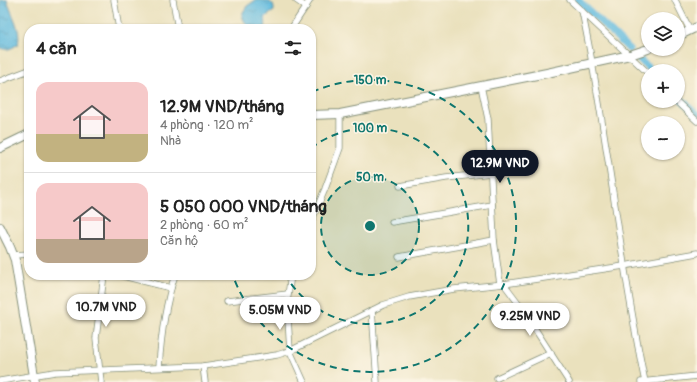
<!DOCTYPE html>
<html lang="vi">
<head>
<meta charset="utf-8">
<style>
  body { margin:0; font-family:Pangolin,sans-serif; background:#f6f6f6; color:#222; height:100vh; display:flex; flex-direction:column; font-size:15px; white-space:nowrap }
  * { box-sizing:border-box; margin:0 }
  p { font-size:13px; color:#767676 }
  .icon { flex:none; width:22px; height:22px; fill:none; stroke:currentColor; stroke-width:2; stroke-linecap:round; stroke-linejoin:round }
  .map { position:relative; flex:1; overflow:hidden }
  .drawer { position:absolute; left:24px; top:24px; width:292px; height:256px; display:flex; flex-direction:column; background:#fff; border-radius:16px; box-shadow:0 1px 3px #0004 }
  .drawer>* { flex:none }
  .controls { position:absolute; left:641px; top:12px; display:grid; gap:8px }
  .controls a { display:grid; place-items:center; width:44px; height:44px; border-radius:50%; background:#fff; box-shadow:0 1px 3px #0004; font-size:20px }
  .price { position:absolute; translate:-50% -34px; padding:0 9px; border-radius:14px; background:#fff; color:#222; font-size:13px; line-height:26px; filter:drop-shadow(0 1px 2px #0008) }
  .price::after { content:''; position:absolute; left:50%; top:24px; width:12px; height:9px; margin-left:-6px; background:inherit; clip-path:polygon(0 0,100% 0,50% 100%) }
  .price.on { background:#111827; color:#fff }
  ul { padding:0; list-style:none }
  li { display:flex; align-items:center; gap:12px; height:100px; padding:0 12px }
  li+li { border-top:1px solid #e0e0e0 }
  li span { display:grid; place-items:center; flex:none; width:112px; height:80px; border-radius:12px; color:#555 }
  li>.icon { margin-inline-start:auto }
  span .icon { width:48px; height:48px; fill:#fffc; stroke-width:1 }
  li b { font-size:17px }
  h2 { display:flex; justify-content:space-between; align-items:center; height:48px; padding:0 12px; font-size:17px }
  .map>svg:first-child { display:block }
</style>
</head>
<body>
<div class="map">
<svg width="697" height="382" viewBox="0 0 697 382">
  <defs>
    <pattern id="water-ripples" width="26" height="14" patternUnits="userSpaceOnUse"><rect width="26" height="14" fill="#62bbdf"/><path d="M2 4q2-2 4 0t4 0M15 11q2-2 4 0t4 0" fill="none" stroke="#5099b6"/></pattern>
  </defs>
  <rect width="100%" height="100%" fill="#fcf5e5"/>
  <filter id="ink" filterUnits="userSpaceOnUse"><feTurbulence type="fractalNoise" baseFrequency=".025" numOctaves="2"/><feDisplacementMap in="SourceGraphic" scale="8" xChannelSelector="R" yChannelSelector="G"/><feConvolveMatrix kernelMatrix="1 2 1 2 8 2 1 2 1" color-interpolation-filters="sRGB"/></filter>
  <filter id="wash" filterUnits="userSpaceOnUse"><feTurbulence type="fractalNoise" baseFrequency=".012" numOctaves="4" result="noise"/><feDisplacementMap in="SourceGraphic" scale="16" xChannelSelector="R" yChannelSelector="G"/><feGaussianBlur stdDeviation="0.9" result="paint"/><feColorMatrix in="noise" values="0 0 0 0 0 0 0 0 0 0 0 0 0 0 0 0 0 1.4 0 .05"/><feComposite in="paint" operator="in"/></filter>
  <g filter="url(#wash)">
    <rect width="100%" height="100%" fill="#eae1bd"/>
    <g fill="url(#water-ripples)" stroke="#407c8a">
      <path d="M0,0H7C11,14 22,30 18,44C12,48 6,52 0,47Z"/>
      <path d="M256,0C265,0 275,0 274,11C259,21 268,16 265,29H252C246,25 243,20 242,14L247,6Z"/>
    </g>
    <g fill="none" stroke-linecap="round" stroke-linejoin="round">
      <g stroke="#62bbdf" stroke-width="7">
        <path d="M578,0L629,49"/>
        <path d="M638,58L652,71"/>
        <path d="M678,96L697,114"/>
      </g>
    </g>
  </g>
  <g filter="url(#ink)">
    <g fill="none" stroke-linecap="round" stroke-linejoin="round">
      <g stroke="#848f78" stroke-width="7">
        <g id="street">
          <path d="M114,0L119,29"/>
          <path d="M173,0L178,29"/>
          <path d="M296,0L306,7"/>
          <path d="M570,0L648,73"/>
          <path d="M675,0L690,30"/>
          <path d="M582,11C608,133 619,259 645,382"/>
          <path d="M291,29L310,0"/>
          <path d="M0,81L29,70"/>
          <path d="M481,86L488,119L494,240L500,284"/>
          <path d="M676,101L697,121"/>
          <path d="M400,186L446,178L491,173"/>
          <path d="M311,222L325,189L340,148V114"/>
          <path d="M392,222L492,205"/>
          <path d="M13,255L29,254"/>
          <path d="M399,257L494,240"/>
          <path d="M119,275L171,288"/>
          <path d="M291,275L287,302L290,351L304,382"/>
          <path d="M504,284L519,304L569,382"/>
          <path d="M227,301L288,294"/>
          <path d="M372,310L377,382"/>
          <path d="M203,366L205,382"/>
          <path d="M159,367C161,336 165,305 175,275"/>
          <path d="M497,378L551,353"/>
          <path d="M0,381L55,372L203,366L277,355L290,351L383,305L409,297L454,289L504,284L624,266L697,253"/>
          <path d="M101,382L96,338L104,275"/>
          <path d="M641,382L697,376"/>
        </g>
      </g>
      <g stroke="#848f78" stroke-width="10">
        <g id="secondary">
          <path d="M678,36L697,27"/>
          <path d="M311,115L340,114L547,73L630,55L648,49"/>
          <path d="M0,148L29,134"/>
          <path d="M0,227L10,247L15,260L35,382"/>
        </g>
      </g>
      <use href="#street" stroke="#fff" stroke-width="5.5"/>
      <use href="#secondary" stroke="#fff" stroke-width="8"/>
    </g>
  </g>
  <circle cx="370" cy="226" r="49" fill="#0f766e" fill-opacity=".12"/>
  <g fill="none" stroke="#0f766e" stroke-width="2" stroke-dasharray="7 5">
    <circle cx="370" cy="226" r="49"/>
    <path d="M311 148A98 98 0 1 1 286 276"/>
    <path d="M312 92A146 146 0 1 1 233 276"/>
  </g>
  <circle cx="370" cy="226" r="6" fill="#0f766e" stroke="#fcf5e5" stroke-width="2"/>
  <g font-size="12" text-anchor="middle" font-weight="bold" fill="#0f766e" stroke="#fcf5e5" stroke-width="3" stroke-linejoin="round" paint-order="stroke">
    <text x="370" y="84">150 m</text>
    <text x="370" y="132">100 m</text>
    <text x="370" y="181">50 m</text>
  </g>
</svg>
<div class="controls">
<a><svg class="icon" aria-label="layers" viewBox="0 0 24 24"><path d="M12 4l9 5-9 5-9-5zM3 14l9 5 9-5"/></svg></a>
<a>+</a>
<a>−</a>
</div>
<b class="price on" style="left:500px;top:184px">12.9M VND</b>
<b class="price" style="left:106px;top:328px">10.7M VND</b>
<b class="price" style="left:280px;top:331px">5.05M VND</b>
<b class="price" style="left:530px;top:337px">9.25M VND</b>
<section class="drawer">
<h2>4 căn<svg class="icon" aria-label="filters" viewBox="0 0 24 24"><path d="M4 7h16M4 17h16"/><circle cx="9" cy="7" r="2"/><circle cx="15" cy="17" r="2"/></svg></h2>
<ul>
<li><span style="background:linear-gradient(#f6c9c9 65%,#c2b280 0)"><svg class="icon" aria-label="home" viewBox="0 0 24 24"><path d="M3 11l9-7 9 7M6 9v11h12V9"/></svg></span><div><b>12.9M VND/tháng</b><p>4 phòng · 120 m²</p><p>Nhà</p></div></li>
<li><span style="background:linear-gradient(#f6c9c9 70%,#b9a48a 0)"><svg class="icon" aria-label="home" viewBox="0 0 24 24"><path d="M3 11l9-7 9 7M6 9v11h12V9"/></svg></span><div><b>5 050 000 VND/tháng</b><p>2 phòng · 60 m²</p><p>Căn hộ</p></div></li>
</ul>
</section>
</div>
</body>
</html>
